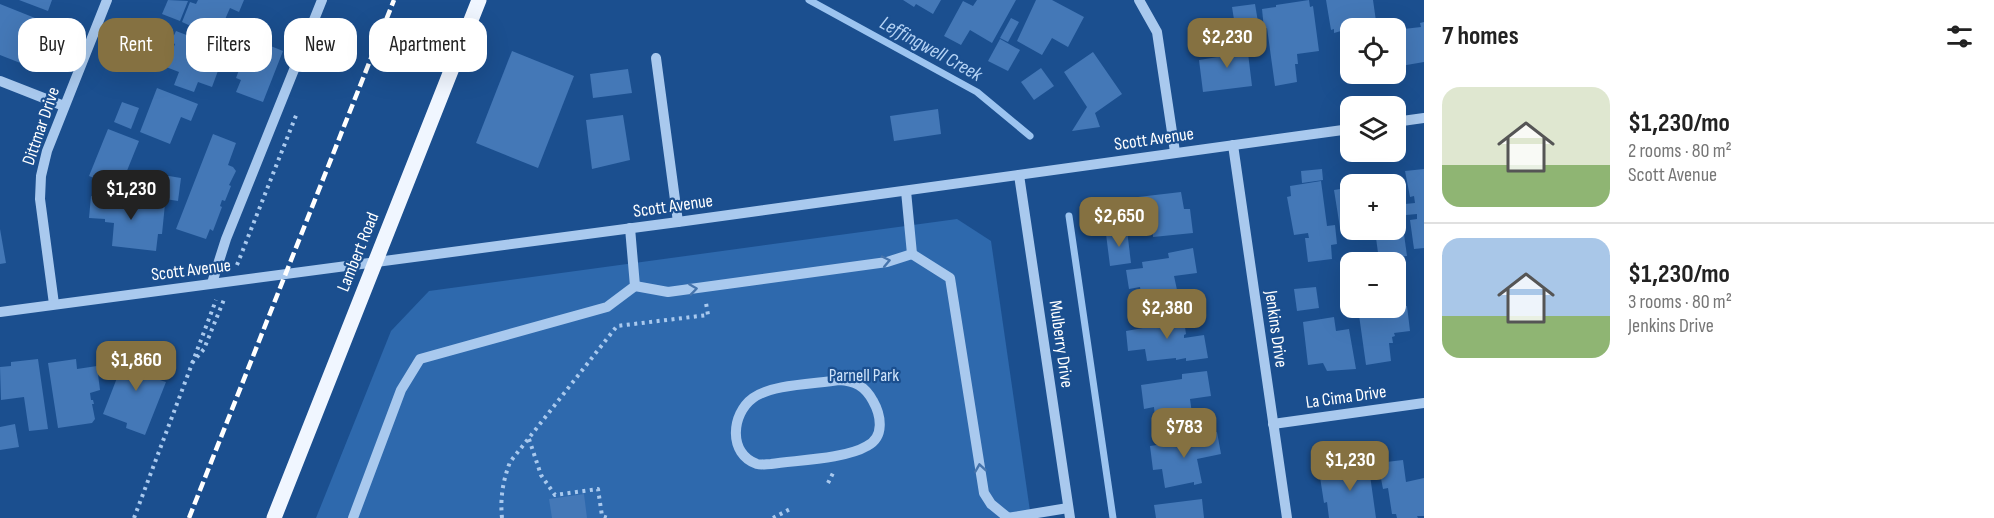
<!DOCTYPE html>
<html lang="en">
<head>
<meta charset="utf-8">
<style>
  body { margin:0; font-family:"Sofia Sans Condensed",sans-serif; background:#f2f2f2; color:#222; height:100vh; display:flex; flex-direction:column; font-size:22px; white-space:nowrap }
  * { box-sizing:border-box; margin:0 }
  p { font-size:20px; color:#767676 }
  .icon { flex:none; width:33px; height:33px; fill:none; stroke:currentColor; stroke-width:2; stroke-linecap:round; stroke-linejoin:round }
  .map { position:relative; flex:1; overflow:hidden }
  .panel { display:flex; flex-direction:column; background:#fff; width:570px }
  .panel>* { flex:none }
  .banner { position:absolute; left:18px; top:18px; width:570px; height:54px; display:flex; gap:12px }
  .fabs { position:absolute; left:1340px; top:18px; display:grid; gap:12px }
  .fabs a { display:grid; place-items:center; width:66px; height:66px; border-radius:12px; background:#fff; box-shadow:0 6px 24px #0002; font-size:30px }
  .price { position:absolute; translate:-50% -51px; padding:0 14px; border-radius:12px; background:#857141; color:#fff; font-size:20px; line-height:39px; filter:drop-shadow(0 2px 3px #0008) }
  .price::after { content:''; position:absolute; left:50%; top:36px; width:18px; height:14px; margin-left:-9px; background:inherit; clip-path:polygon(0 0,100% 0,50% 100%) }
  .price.active { background:#222; color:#fff }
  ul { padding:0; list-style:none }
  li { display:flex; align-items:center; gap:18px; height:150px; padding:0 18px }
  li+li { border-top:2px solid #e0e0e0 }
  li span { display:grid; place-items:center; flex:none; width:168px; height:120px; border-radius:18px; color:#555 }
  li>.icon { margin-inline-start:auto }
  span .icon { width:72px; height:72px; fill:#fffc; stroke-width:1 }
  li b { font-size:26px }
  h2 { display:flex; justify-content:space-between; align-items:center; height:72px; padding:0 18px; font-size:26px }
  .tag { padding:0 21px; border-radius:18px; background:#fff; box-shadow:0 6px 24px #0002; font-size:21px; line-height:54px }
  .tag.active { background:#857141; color:#fff }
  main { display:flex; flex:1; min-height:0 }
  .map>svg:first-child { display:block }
</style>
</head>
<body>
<main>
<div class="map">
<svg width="1424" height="518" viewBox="0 0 1424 518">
  <rect width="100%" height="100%" fill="#1b4f8f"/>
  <path fill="#2e69ad" d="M957,219L991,241L1031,518H316L391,331L429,291Z"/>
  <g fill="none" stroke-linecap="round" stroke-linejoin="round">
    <g stroke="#9cc4f0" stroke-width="7">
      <path d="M809,0L977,92L1030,136"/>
      <path d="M1069,216L1113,518"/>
    </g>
  </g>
  <g fill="#4478b7">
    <path d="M19,0H52L48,11Z"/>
    <path d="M168,0L188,1L180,21L162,14Z"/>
    <path d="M198,0H244L239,12L230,8L223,24L231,27L226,42L182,22L190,2L196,4Z"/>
    <path d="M903,0H941L933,14L916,4L914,7Z"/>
    <path d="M977,0H1016L992,43L970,30L961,45L944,36L963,1L973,6Z"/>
    <path d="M1036,0H1052L1084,17L1068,47L1052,38L1042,55L1017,41Z"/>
    <path d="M1309,0L1310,7L1313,6L1319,51L1297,54L1298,64H1295L1297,82L1275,86L1267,28L1264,29L1262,9L1276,7V5Z"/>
    <path d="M1326,0H1373L1377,28H1350V57L1345,58L1341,31L1334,33V29L1331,30Z"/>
    <path d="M0,4L45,22L28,66L0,55Z"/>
    <path d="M1255,4L1259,28L1236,32L1232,7Z"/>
    <path d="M1011,18L1019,22L1008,42L1000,38Z"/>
    <path d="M152,21L173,29L164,52L143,44Z"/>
    <path d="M1424,22V62L1395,67V30L1421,27L1420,23Z"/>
    <path d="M176,31L213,45L209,55L222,60L212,87L198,82L194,92L174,85L179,72L166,67L175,44L171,42Z"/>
    <path d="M251,38L283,51L263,102L236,92L241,80L236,78Z"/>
    <path d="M1000,39L1020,50L1008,71L988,61Z"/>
    <path d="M1240,40L1248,53L1252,86L1203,92L1199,60L1224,56L1223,42Z"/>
    <path d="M512,51L574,76L538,168L476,143Z"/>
    <path d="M1093,52L1122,94L1095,113L1100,127L1072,131L1087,107L1064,72Z"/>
    <path d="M1041,68L1054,86L1034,100L1021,82Z"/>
    <path d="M628,69L632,93L593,98L590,74Z"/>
    <path d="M157,88L198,104L191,121L181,117L170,144L140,132Z"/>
    <path d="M122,102L139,108L131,129L114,122Z"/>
    <path d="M938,109L941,134L894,141L890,116Z"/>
    <path d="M623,115L630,160L592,169L586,120Z"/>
    <path d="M108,129L139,141L120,188L89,176Z"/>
    <path d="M213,134L236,143L228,165L233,167L236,171L229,185L231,186L225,201L222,200L220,206L222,207L213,231L210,229L206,239L176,229Z"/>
    <path d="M1322,169L1323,180L1302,183L1301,171Z"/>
    <path d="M1424,169V248L1414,249L1410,220L1417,219V214L1406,215L1405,204L1415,203L1414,196L1410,197L1405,171Z"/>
    <path d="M157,174L181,178L178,201L153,197Z"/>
    <path d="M1373,176L1374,184H1350V230L1362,231L1341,234L1334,190L1346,188L1345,181Z"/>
    <path d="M1321,181L1327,226L1335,225L1337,244L1331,245L1332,259L1308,262L1305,238H1309L1308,233L1294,235L1287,197L1291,196L1290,186Z"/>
    <path d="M1181,192L1184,209H1190L1193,233L1153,237L1151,219L1124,223L1121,199Z"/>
    <path d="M91,196L165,204L162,234H158L156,251L112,246L114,223L105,222V219L89,218Z"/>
    <path d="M1149,221L1151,233L1131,236L1129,224Z"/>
    <path d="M0,229L6,263L0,264Z"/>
    <path d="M1127,230L1131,263L1110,266L1106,234Z"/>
    <path d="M1365,230H1381L1382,236L1367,238Z"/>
    <path d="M1404,234L1407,256L1379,260L1376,238Z"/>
    <path d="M1193,248L1197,273L1174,276L1179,299L1143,306L1140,287L1129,289L1126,270L1143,268L1142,262L1169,258L1168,253Z"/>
    <path d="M1316,287L1319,308L1297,311L1294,289Z"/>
    <path d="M1407,306L1410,331L1394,333L1395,336L1392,337L1393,343H1389L1391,361L1366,365L1358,308H1377L1378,310Z"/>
    <path d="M1183,313L1186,334L1184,335V338L1204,335L1208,358L1186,361V358L1176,360V358L1147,361L1145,349L1128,351L1126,331L1143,328L1141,321L1173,317V314Z"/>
    <path d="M1334,317L1336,331L1349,329L1356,369L1327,371L1323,363L1308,365L1303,322Z"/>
    <path d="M129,347L153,356L152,359L161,362L154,378L166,382L145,435L126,428L127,423L103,414Z"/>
    <path d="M38,359L48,429L29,431L24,397L1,400L0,367L11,366V362Z"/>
    <path d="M76,359L77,369L97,366L100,390L90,393L91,400H93L94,404H92L95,419L92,423L58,428L48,363Z"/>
    <path d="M1207,371L1211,396L1190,399L1193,421L1156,427L1154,407L1144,409L1141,385L1182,379V374Z"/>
    <path d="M15,424L19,447L0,450V427Z"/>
    <path d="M1217,432L1221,454L1197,459L1202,483L1194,485V482L1165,488L1162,469L1153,470L1150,446L1190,440V436Z"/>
    <path d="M1370,459L1371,467L1369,468L1376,518H1329L1327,502L1324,503L1320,477L1335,474V472L1340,471L1339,465Z"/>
    <path d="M1403,460L1406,482L1424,478V516H1417L1418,518H1397L1396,514H1392L1388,488L1383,489L1378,463Z"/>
    <path d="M584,494L587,518H552L549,499Z"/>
    <path d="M1202,499L1204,518H1156L1154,505Z"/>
  </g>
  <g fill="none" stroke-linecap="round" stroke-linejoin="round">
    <g stroke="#a9c9ee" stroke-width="4" stroke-dasharray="3 4.5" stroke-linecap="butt">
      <path d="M237,265L297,113"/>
      <path d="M192,363L204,349L225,297"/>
      <path d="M529,439L541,475L555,495L598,489L602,516L608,518"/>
      <path d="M828,483L833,473"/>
      <path d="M134,518L216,300"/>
      <path d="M502,518C500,497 503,481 510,462L617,326L708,315L706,303"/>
      <path d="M773,518L792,508"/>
    </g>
    <g stroke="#a9c9ee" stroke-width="10">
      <path d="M1139,0L1157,32L1175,152"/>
      <path d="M656,58L678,222"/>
      <path d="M0,81L64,106"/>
      <path d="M1395,122L1424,118"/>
      <path d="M1233,145L1287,518"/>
      <path d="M1019,175L1070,518"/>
      <path d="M912,254L950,278L984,493L991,504L1007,517"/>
      <path d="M212,283L226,239L322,0"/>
      <path d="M635,286L668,292L887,262L912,254L906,191"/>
      <path d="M54,304L40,199L41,176L47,151L107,0"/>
      <path d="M0,312L678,222L1350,129"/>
      <path d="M839,380C855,381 865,386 873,401C881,415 885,437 867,446C845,459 798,460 771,464C767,464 761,465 757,464C728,454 731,414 753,398C772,384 816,384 839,380Z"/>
      <path d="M1273,424L1424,403"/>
      <path d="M353,518L401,390L420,359L607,307L635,286L630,228"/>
      <path d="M1007,518L1068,508"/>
    </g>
    <path stroke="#f0f6ff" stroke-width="15" d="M274,518L479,0"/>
    <path stroke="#fff" stroke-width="4.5" stroke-dasharray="10 4.5" stroke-linecap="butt" d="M189,518L394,0"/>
  </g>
  <defs><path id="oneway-chevron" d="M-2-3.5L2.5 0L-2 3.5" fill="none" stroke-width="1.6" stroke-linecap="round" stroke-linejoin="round" transform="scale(1.5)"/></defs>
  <g stroke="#4674ac">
    <use href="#oneway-chevron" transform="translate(886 261) rotate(-12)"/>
    <use href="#oneway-chevron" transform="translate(693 289) rotate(-8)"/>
    <use href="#oneway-chevron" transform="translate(980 468) rotate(-99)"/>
  </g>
  <g text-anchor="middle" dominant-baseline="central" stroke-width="4.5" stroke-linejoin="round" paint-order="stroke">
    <g font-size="18" fill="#fff" stroke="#1b4f8f">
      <text transform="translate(41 126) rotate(-71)">Dittmar Drive</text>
      <text transform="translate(1154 139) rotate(-8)">Scott Avenue</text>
      <text transform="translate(673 206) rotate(-8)">Scott Avenue</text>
      <text transform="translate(358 252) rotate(-68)">Lambert Road</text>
      <text transform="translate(191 270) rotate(-7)">Scott Avenue</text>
      <text transform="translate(1276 329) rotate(82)">Jenkins Drive</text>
      <text transform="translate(1061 344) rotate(82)">Mulberry Drive</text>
      <text transform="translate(1346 397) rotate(-8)">La Cima Drive</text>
    </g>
    <g font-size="18" fill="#cfe3fa" stroke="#1b4f8f">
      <text x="864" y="375">Parnell Park</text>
    </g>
    <g font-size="20" font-style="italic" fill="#b5d3f5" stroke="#1b4f8f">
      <text transform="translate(931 49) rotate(29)">Leffingwell Creek</text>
    </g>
  </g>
</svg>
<div class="fabs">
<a><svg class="icon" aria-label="locate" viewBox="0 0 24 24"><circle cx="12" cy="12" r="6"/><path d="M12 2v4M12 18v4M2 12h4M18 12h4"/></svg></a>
<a><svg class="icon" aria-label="layers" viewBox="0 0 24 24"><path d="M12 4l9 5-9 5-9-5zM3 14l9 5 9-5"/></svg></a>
<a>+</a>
<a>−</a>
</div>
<b class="price" style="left:1227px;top:69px">$2,230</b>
<b class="price active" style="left:131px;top:221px">$1,230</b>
<b class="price" style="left:1119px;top:248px">$2,650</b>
<b class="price" style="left:1167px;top:340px">$2,380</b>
<b class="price" style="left:136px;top:392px">$1,860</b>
<b class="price" style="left:1184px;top:459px">$783</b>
<b class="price" style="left:1350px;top:492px">$1,230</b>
<div class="banner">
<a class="tag">Buy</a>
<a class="tag active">Rent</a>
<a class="tag">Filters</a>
<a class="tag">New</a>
<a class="tag">Apartment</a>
</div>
</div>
<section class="panel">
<h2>7 homes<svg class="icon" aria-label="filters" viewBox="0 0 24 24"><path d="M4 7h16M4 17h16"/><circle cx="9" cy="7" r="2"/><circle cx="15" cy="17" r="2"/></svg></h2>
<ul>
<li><span style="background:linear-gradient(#dfe7d0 65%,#8fb573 0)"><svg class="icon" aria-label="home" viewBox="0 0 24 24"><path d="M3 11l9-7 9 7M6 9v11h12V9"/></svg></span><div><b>$1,230/mo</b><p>2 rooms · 80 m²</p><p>Scott Avenue</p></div></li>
<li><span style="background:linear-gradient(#a9c7e8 65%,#8fb573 0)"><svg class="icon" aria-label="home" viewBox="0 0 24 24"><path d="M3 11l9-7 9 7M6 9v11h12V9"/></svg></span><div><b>$1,230/mo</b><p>3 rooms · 80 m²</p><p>Jenkins Drive</p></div></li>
</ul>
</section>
</main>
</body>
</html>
